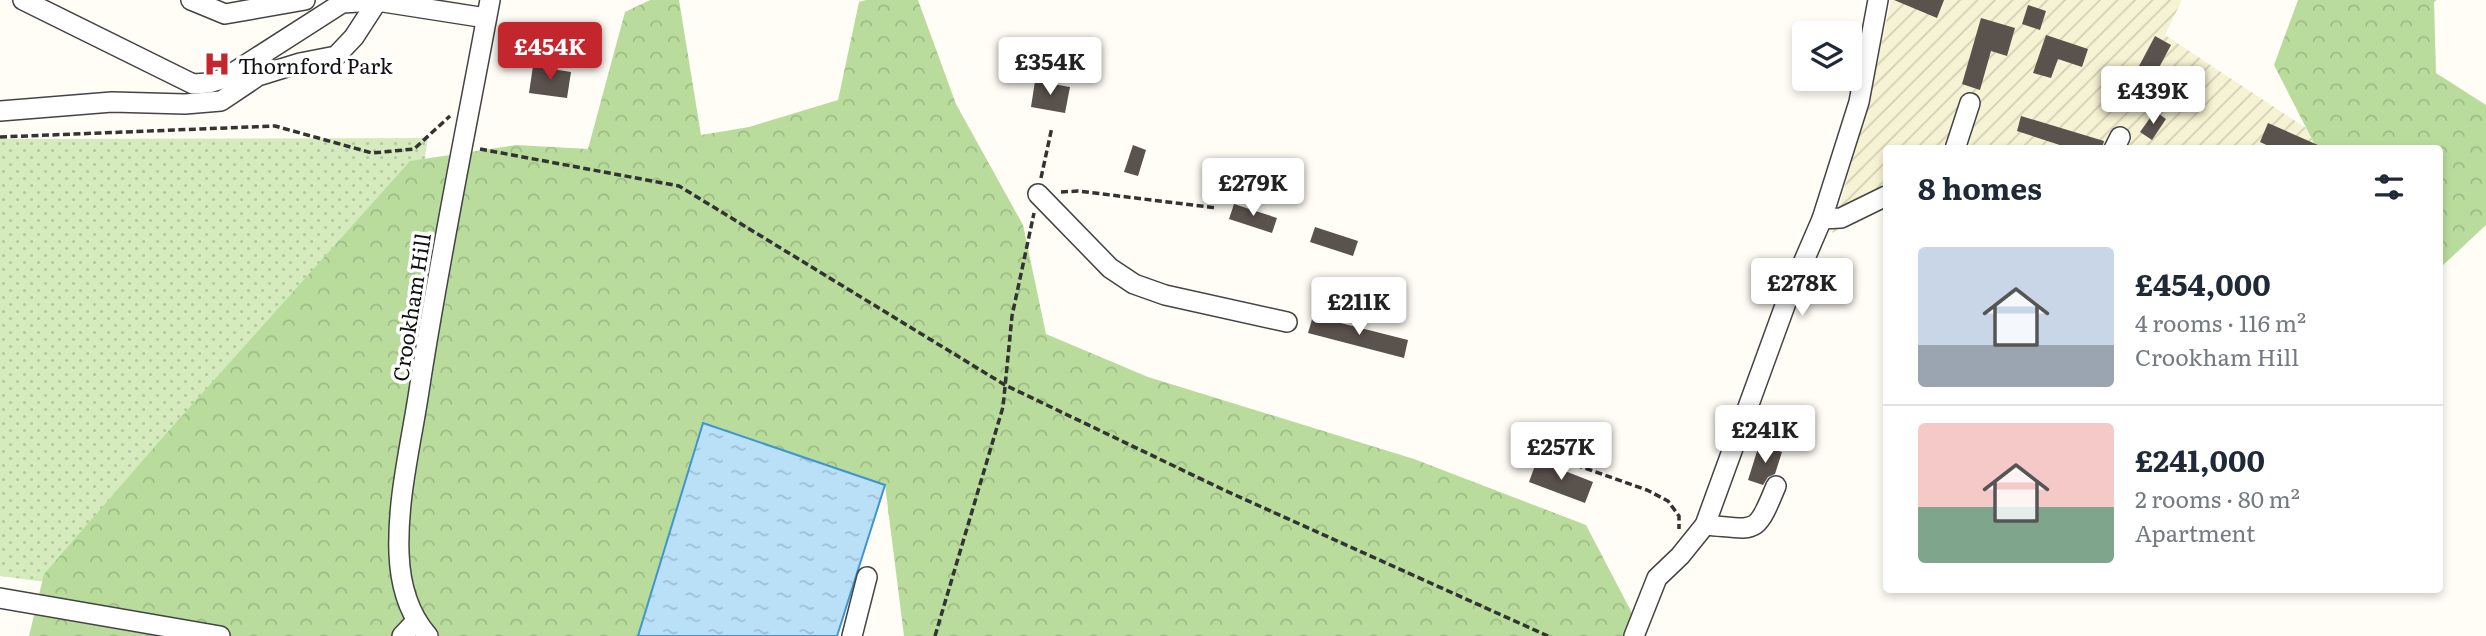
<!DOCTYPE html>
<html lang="en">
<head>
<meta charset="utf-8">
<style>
  body { margin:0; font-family:Literata,serif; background:#f6f6f7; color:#1f2937; height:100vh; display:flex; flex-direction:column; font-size:26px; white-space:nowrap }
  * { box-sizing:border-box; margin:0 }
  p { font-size:23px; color:#747a83 }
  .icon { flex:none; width:38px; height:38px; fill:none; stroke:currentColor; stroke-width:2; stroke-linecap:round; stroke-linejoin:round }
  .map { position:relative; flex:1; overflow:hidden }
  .side { position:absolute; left:1883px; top:145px; width:560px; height:448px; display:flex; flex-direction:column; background:#fff; border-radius:7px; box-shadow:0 4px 10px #0003 }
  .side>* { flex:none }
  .tools { position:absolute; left:1792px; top:21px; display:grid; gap:14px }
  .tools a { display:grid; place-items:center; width:70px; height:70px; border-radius:7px; background:#fff; box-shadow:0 4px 10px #0003; font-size:35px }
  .price { position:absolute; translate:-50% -60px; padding:0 16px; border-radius:7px; background:#fff; color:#222; font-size:23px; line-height:46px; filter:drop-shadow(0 2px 4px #0008) }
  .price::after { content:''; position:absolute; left:50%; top:42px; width:21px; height:16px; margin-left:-10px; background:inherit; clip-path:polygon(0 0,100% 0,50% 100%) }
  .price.active { background:#c4262e; color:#fff }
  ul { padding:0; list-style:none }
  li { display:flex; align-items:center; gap:21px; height:175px; padding:0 35px }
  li+li { border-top:2px solid #e0e1e3 }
  li span { display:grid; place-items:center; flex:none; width:196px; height:140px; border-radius:7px; color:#555 }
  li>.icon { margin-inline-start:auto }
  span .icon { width:84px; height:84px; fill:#fffc; stroke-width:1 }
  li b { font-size:30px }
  h2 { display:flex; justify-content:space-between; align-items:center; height:84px; padding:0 35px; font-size:30px }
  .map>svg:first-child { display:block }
</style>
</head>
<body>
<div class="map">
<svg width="2486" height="636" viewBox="0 0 2486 636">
  <defs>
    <pattern id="farmland-furrows" width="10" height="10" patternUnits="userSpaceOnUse" patternTransform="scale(1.75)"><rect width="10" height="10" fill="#f6f3d4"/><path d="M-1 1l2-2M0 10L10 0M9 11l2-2" fill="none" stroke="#d2cfb5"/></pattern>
    <pattern id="grass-dots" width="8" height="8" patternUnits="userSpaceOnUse" patternTransform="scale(1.75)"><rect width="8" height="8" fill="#d5ebbd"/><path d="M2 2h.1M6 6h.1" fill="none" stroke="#b6c8a1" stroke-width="1.8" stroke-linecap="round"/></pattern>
    <pattern id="forest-crowns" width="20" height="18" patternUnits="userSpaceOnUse" patternTransform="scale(1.75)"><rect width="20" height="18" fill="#b9dc9c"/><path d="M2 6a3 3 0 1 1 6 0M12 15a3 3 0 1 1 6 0" fill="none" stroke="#9ebc85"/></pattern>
    <pattern id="water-ripples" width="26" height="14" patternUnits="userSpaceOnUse" patternTransform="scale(1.75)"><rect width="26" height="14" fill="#b9e0f7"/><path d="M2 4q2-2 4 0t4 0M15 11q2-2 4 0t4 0" fill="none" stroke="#9ebfd3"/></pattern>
  </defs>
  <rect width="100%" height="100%" fill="#fffdf5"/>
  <path fill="url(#farmland-furrows)" d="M1891,0H2182L2165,35L2306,128L2317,149H1886V206L1832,233L1869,99Z"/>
  <path fill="url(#grass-dots)" d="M428,138L352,622L0,576V139Z"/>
  <g fill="url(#forest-crowns)">
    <path d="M650,0H679L701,135L749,127L838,100L859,2L866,0H918L956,104L1023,225L1046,334L1148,377L1414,459L1586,525L1644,636H904L885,485L704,423L638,636H29L44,574L164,436L410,161L516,145L588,149L625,12Z"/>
    <path d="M2298,0H2437L2434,2L2436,73L2486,105V225L2440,268V149H2317L2274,65Z"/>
  </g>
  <path fill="url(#water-ripples)" stroke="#3f96cf" stroke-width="2" d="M703,423L885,485L837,636H638Z"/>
  <g fill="#5a524d">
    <path d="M1894,0H1944L1937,18Z"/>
    <path d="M2028,5L2046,11L2040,30L2022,24Z"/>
    <path d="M1981,18L2015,28L2007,56L1991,51L1980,90L1962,84Z"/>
    <path d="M2046,35L2088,49L2082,67L2058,59L2051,78L2033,73Z"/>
    <path d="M2155,36L2171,45L2136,111L2120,102Z"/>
    <path d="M533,66L571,72L567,98L529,93Z"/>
    <path d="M1035,81L1070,87L1065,113L1031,107Z"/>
    <path d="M2155,111L2166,119L2152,140L2140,132Z"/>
    <path d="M2021,116L2104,141L2102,149H2072L2017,131Z"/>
    <path d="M2268,123L2327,149H2275L2260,142Z"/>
    <path d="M1133,145L1146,150L1138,176L1124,172Z"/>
    <path d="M1234,204L1277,218L1272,233L1229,219Z"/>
    <path d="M1315,227L1358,241L1353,256L1310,242Z"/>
    <path d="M1313,316L1408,340L1404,358L1308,333Z"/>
    <path d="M1759,445L1782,452L1775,474L1768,477L1763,485L1748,480Z"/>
    <path d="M1537,460L1593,482L1585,503L1529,482Z"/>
  </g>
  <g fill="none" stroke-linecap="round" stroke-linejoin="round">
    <g stroke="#444" stroke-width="22">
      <g id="minor">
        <path d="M23,0L193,84L209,83L225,78L342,3L377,1L486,18"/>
        <path d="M191,0L225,14L305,0"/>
        <path d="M0,111L112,102L185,104L221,101L258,76L300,63L336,56L354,37L378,0"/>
        <path d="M1955,149L1970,103"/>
        <path d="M2114,149L2120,137"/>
        <path d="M1038,194L1110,268L1134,284L1165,295L1287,322"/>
        <path d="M1822,219L1841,218L1886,196"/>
        <path d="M1705,525C1757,529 1755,537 1776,486"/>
        <path d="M0,598L220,636"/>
        <path d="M402,636L416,621"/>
        <path d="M428,636C408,613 400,583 399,553C397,499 411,444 419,391C439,260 466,130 490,0"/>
        <path d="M852,636L867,577"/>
        <path d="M1634,636L1657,578L1680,556L1705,525L1787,300L1822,219L1859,102L1878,0"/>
      </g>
    </g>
    <g stroke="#333" stroke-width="3.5" stroke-dasharray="7 3.5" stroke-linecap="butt">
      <path d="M0,137L275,126L372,153L414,149L450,116"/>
      <path d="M480,149L679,186L1005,385L1224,490L1548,636"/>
      <path d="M1041,178L1052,127"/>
      <path d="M1061,192L1078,191L1217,208"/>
      <path d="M1536,451L1647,490L1668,501L1679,516V529"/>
      <path d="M935,636L1003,407L1012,316L1034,213"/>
    </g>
    <use href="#minor" stroke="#fff" stroke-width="19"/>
  </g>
  <defs>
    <g id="hospital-bare" transform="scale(2.1)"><path d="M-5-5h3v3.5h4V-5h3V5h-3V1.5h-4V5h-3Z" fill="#c4262e" stroke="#fff" stroke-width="2.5" paint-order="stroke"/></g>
  </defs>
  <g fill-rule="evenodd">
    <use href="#hospital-bare" x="217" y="64"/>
  </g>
  <g text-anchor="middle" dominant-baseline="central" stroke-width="7" stroke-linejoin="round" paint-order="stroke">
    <g font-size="21" fill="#111" stroke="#fff" text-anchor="start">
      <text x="238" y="64">Thornford Park</text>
    </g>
    <g font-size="21" fill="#111" stroke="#fff">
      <text transform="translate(410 307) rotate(-81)">Crookham Hill</text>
    </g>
  </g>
</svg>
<div class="tools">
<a><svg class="icon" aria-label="layers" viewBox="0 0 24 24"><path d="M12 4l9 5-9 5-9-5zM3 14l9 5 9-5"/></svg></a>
</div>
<b class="price active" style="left:550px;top:82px">£454K</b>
<b class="price" style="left:1050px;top:97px">£354K</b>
<b class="price" style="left:2153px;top:126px">£439K</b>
<b class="price" style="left:1253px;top:218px">£279K</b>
<b class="price" style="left:1802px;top:318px">£278K</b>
<b class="price" style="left:1359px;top:337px">£211K</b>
<b class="price" style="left:1765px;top:465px">£241K</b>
<b class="price" style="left:1561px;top:482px">£257K</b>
<section class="side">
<h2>8 homes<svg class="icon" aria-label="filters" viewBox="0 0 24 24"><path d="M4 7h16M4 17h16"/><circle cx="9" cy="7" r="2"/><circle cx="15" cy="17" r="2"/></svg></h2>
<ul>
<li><span style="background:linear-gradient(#c9d6e8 70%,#9aa5b1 0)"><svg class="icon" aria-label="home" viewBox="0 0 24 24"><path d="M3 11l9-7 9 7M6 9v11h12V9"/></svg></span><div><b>£454,000</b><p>4 rooms · 116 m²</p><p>Crookham Hill</p></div></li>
<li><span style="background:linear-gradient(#f6c9c9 60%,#7fa58c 0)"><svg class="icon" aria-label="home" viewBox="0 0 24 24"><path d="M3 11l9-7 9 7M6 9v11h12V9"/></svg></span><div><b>£241,000</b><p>2 rooms · 80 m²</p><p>Apartment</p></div></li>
</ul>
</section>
</div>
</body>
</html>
